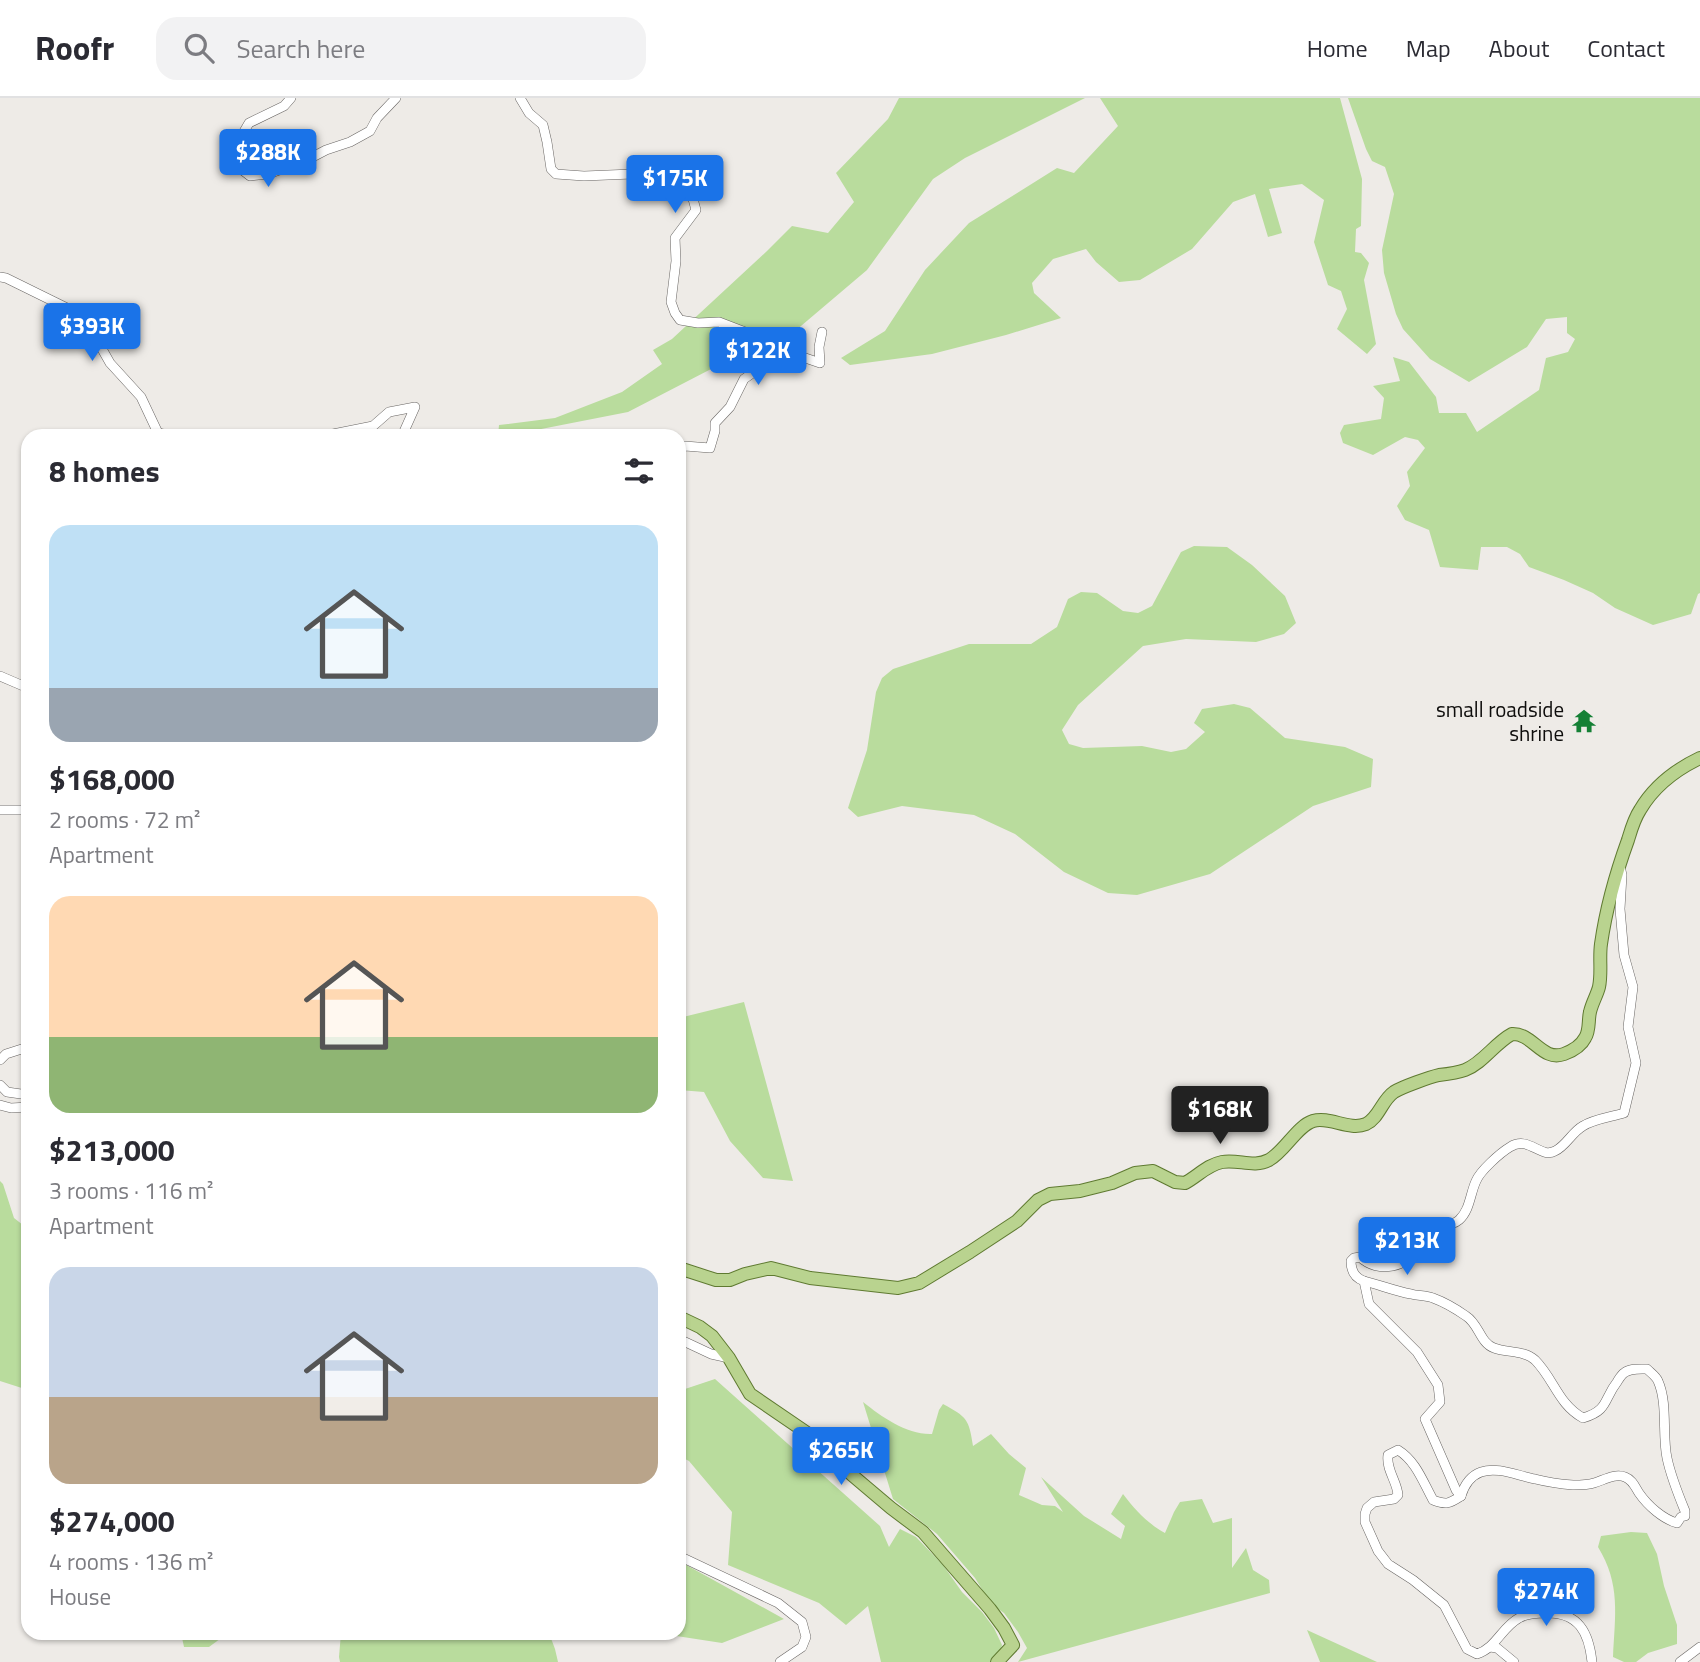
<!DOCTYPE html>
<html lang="en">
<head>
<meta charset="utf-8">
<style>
  body { margin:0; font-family:"Titillium Web",sans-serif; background:#f2f2f3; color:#2b2b33; height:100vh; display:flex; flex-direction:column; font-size:26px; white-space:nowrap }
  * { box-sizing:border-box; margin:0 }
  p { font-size:23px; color:#7c7c81 }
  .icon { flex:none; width:38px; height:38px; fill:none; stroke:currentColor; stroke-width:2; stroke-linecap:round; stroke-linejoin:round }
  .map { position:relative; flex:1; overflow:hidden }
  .drawer { position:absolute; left:21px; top:331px; width:665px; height:1211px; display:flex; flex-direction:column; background:#fff; border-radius:21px; box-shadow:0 2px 5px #0004 }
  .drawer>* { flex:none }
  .price { position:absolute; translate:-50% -60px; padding:0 16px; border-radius:7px; background:#1a73e8; color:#fff; font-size:23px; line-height:46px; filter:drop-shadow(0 2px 4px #0008) }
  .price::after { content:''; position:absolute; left:50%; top:42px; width:21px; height:16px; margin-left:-10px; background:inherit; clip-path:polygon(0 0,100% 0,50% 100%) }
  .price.selected { background:#222; color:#fff }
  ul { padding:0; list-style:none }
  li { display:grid; align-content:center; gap:14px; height:371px; padding:0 28px }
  li span { display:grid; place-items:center; height:217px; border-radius:21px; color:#555 }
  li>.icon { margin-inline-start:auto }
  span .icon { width:126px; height:126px; fill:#fffc; stroke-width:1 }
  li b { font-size:30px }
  h2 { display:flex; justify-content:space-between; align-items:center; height:84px; padding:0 28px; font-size:30px }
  header { display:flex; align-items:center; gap:42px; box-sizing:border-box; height:98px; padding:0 35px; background:#fff; border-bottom:2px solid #e1e1e2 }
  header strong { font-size:33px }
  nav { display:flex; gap:38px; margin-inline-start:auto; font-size:24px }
  .search { width:490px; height:63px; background:#f2f2f3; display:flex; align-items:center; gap:18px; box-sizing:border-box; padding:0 24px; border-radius:21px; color:#7c7c81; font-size:26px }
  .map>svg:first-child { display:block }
</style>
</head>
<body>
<header>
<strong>Roofr</strong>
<div class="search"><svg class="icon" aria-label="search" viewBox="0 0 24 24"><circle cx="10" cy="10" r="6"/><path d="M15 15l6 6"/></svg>Search here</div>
<nav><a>Home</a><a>Map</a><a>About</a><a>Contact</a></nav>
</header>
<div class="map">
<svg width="1700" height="1564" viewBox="0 0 1700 1564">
  <rect width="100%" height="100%" fill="#eeebe7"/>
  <g fill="#b9dc9d">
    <path d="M899,0H1085L965,60L933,81L867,172L788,239L713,270L628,314L505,338H498L499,327L555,320L622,294L662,266L653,252L672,241L767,153L792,128L828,135L854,104L836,75L888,21Z"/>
    <path d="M1100,0H1340L1362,81L1361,128L1356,131L1355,154L1361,155L1369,165L1364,182L1376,246L1367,256L1337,231L1347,211L1341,193L1328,187L1314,144L1324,102L1302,86L1269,91L1282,135L1268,139L1255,96L1233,104L1192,151L1140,182L1119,184L1096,164L1086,151L1053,161L1032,185L1034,195L1061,220L1006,237L932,256L850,267L841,260L885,233L925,172L969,125L1057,70L1074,75L1118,28Z"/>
    <path d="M1348,0H1700V495L1698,496L1691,516L1653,527L1615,510L1593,495L1564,482L1529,469L1520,456L1507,449H1481L1478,472L1440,469L1429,432L1405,422L1397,408L1410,388L1407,374L1425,350L1418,342L1405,339L1373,357L1343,345L1340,335L1344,327L1381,321L1384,300L1373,288L1400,283L1393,259L1409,264L1436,299L1439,315H1466L1477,334L1539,292L1546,260L1568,254L1575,241L1567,235V219L1546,221L1527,249L1469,284L1430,261L1403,231L1396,216L1384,175L1382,152L1394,96L1385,69L1372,63L1366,51Z"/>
    <path d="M1194,448L1227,449L1252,467L1285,498L1296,525L1284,536L1256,544L1186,541L1143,548L1078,607L1062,632L1069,646L1083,650L1142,648L1171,654L1186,651L1205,634L1194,625L1202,611L1234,606L1250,610L1285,640L1345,649L1373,661L1371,689L1313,708L1210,776L1137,797L1108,795L1064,774L1015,736L974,717L902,708L858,719L848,710L867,652L876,594L882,580L893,571L969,546H1031L1057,529L1068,501L1081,494L1097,495L1123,513L1138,515L1152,508L1181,454Z"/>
    <path d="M744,904L793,1083L763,1080L730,1043L704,994L679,992V920Z"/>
    <path d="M0,1083L3,1086L14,1120L28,1131V1292L0,1283Z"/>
    <path d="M715,1281L880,1428L889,1449L900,1431L916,1439L943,1467L962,1494L982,1514L994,1530L1002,1547L997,1564H881L868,1508L846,1527L819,1505L728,1467L732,1414L689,1363L679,1358V1293Z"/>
    <path d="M863,1304C882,1319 907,1337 932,1336L939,1312L943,1306C967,1319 969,1321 973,1348L991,1336L1009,1356L1026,1370L1019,1397L1042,1407L1055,1408L1063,1414L1041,1379L1084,1418L1121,1441L1125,1428L1111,1416L1123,1396C1135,1412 1147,1425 1165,1435L1174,1414L1180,1404L1202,1401L1213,1425L1232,1420V1470L1246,1450L1253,1472L1269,1482L1270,1495L1018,1564L1027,1550L1018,1534L1004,1515L991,1506L975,1480L937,1436L893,1401Z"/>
    <path d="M1631,1434L1647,1435L1657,1456L1664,1488L1677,1527V1546L1648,1555L1636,1564H1624L1613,1559C1615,1518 1621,1486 1598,1449L1601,1438Z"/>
    <path d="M679,1463L784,1521L722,1545L670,1537L667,1535H679Z"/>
    <path d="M1307,1532L1377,1564H1320Z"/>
    <path d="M181,1535H228L209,1549H184Z"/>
    <path d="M341,1535H549L555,1551L558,1564H340L339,1559Z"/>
  </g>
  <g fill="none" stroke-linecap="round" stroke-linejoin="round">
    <g stroke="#686563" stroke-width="10">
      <g id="minor">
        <path d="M291,0L284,8L249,25L239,42L236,57L241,71L250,78L268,76L305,63L326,52L350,44L370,33L377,20L396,0"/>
        <path d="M520,0L529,15L543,27L547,44L551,71L556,76L584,78L632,76L655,78L671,89L687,96L693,101L696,112L675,140L676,163L671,204L675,215L680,222L698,225L719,224L745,234L763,244L785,253"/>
        <path d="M0,179L6,180L67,210L85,221L110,265L141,299L158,335L173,338"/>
        <path d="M323,338L373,328L389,314L415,309L402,338"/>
        <path d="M679,350L685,348L710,350L715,333V325L730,309L744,281L761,269L772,266L785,253L820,265L819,249L822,234"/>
        <path d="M0,578L28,590"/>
        <path d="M0,712H28"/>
        <path d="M0,962L6,956L28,949"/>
        <path d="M0,987L7,994L28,997"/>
        <path d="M0,1007L11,1010L28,1009"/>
        <path d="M1364,1183C1380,1187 1395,1193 1411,1196C1418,1198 1426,1197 1433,1200C1444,1204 1456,1211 1466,1218C1479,1226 1480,1245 1494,1250C1507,1255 1524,1252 1535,1262C1554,1281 1558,1306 1583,1320C1609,1312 1603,1302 1617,1284C1619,1281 1621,1277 1624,1275C1630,1270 1640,1271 1647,1271C1651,1275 1656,1278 1658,1283C1668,1305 1662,1337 1667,1360C1671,1379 1678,1396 1685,1413V1418L1681,1419L1677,1425C1663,1421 1648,1408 1639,1395C1635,1389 1633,1382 1625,1379C1615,1375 1604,1382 1594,1385C1588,1387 1579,1387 1573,1387C1560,1386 1547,1384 1535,1381C1518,1378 1498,1368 1481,1374C1470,1378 1464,1388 1461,1398"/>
        <path d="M679,1241L711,1256L729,1260"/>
        <path d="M679,1458L778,1505L802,1524L806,1539L802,1549L780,1564"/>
        <path d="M1490,1549L1497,1550L1514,1564"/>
        <path d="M1592,1564C1589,1535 1579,1514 1546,1515C1537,1515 1526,1516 1519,1520C1502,1529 1496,1550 1477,1556L1467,1551L1444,1507L1413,1482L1388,1466L1378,1453L1365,1424V1416L1367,1410L1374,1404L1394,1401L1398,1397C1397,1383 1386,1372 1388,1357L1398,1352C1416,1363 1423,1384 1433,1402C1446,1407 1449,1406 1461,1398L1456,1392L1425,1321L1440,1304L1438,1287L1417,1254L1369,1206L1364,1183C1355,1180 1351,1173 1351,1163L1354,1160L1360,1159C1378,1176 1408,1170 1419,1148C1421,1143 1421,1137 1424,1133C1432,1123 1449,1131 1459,1122C1470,1112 1470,1096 1476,1083C1480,1073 1500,1055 1510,1049C1529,1037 1540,1061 1555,1053C1566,1048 1572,1034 1583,1028C1594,1021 1611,1019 1624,1015L1636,965L1628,929L1633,889L1624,857L1620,811L1622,777L1620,768"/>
        <path d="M1680,1564L1700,1549"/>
      </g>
    </g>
    <g stroke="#5f7a31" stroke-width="14">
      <g id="major">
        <path d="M679,1170L716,1182H730L745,1176L771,1170L810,1180L898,1190L919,1185L970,1154L1017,1123L1038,1102L1050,1096L1080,1093L1112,1085L1135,1075L1153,1073L1175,1084L1185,1085C1198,1078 1207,1067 1222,1064C1238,1061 1254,1070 1269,1062C1285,1053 1297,1028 1313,1023C1330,1018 1349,1033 1366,1026C1379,1020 1382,1002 1394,994C1402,989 1430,979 1439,977C1448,976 1457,975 1465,972C1483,965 1495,945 1512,936C1533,935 1542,964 1564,956C1572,953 1581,948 1585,940C1590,933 1588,922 1590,914C1592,905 1597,897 1599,889C1602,875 1599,860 1601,846C1606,811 1616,775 1628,742C1631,732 1634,721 1640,712C1654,688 1675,672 1700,660"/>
        <path d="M679,1219L700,1229L712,1238L729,1260L750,1296L810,1337L852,1377L891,1410L923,1434L990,1511L1004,1530L1013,1547L997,1564"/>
      </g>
    </g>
    <use href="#minor" stroke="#fff" stroke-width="9"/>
    <use href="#major" stroke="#b9d38f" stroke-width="12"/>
  </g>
  <defs>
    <g id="temple-bare" transform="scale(1.89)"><path d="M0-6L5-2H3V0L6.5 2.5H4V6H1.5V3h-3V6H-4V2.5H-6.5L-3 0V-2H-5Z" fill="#158035" stroke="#eeebe7" stroke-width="2.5" paint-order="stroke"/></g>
  </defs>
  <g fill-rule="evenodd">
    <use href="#temple-bare" x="1584" y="623"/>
  </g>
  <g text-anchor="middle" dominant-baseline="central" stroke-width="6" stroke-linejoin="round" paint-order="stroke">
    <g font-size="21" fill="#0e0d0c" stroke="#eeebe7" text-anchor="end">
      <text x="1564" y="611">small roadside<tspan x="1564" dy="24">shrine</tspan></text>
    </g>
  </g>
</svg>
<b class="price" style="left:268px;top:91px">$288K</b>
<b class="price" style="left:675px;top:117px">$175K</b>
<b class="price" style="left:92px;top:265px">$393K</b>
<b class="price" style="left:758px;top:289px">$122K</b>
<b class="price selected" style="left:1220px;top:1048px">$168K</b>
<b class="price" style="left:1407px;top:1179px">$213K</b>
<b class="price" style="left:841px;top:1389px">$265K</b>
<b class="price" style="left:1546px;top:1530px">$274K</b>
<section class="drawer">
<h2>8 homes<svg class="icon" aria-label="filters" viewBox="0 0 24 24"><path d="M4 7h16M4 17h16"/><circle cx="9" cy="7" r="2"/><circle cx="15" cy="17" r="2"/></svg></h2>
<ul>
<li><span style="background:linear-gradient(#bfe0f5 75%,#9aa5b1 0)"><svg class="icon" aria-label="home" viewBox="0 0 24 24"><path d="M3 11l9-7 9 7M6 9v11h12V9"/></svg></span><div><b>$168,000</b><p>2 rooms · 72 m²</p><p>Apartment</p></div></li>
<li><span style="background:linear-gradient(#ffd9b3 65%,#8fb573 0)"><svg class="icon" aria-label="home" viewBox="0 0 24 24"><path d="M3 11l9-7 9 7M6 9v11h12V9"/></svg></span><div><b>$213,000</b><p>3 rooms · 116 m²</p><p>Apartment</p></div></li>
<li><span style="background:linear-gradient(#c9d6e8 60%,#b9a48a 0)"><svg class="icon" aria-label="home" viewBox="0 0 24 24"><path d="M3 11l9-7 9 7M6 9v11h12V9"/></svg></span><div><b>$274,000</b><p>4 rooms · 136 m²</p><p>House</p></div></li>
</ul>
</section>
</div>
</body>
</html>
